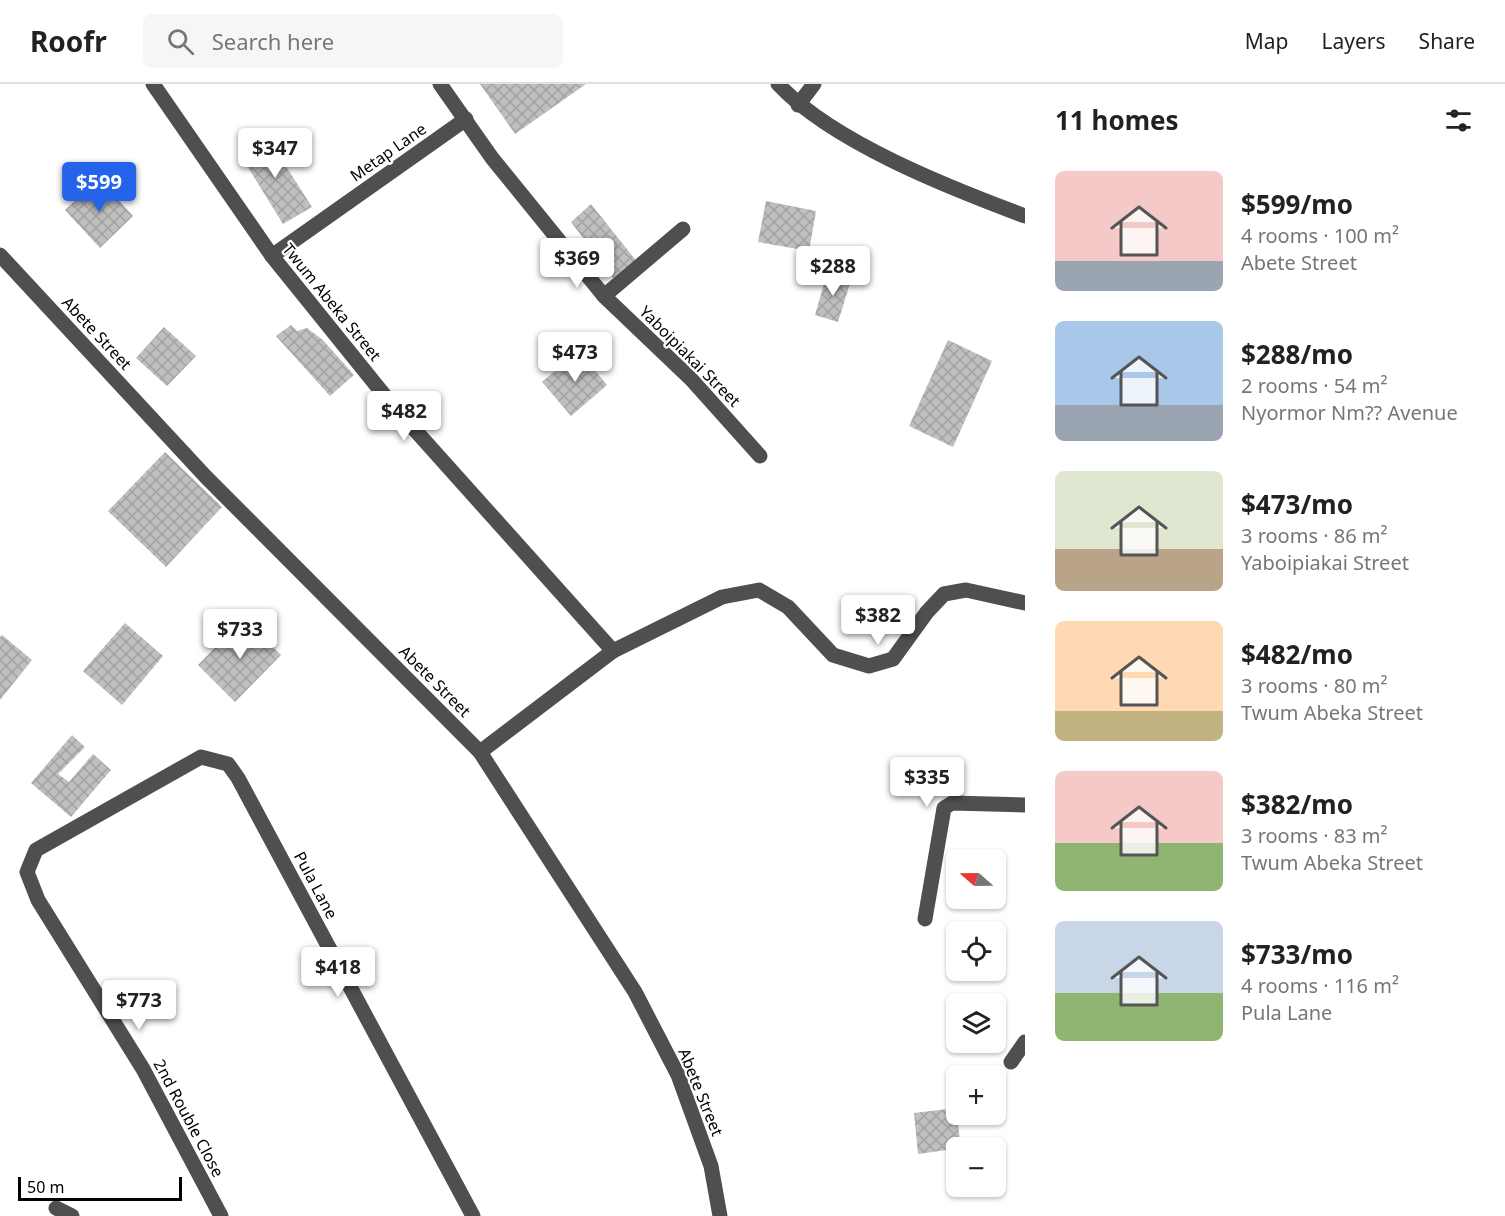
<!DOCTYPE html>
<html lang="en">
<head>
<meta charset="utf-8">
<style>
  body { margin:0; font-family:"Noto Sans",sans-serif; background:#f6f6f6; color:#222; height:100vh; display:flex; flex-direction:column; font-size:22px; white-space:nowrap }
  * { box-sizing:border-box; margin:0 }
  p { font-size:20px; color:#767676 }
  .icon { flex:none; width:33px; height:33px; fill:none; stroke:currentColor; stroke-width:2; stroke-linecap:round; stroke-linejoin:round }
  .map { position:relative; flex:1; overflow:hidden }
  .side { display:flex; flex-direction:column; background:#fff; width:480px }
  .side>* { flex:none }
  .needle { width:39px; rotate:290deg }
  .fabs { position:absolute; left:946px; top:765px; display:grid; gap:12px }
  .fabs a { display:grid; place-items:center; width:60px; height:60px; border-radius:9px; background:#fff; box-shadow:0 2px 4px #0004; font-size:30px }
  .scale { position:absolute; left:18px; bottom:15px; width:164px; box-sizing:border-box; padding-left:6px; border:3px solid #000; border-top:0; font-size:16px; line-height:21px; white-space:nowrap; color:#000; -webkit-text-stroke:4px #fff; paint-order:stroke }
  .price { position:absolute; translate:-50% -51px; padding:0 14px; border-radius:6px; background:#fff; color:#222; font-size:20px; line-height:39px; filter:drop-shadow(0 2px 3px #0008) }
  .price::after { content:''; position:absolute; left:50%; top:36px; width:18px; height:14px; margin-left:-9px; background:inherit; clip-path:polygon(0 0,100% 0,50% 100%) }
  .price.active { background:#2563eb; color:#fff }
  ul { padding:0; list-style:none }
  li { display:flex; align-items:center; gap:18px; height:150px; padding:0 30px }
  li span { display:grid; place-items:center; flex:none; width:168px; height:120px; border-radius:9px; color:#555 }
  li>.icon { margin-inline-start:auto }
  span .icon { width:72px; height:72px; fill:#fffc; stroke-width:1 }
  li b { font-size:26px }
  h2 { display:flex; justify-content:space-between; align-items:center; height:72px; padding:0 30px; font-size:26px }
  header { display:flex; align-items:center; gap:36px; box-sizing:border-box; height:84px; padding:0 30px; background:#fff; border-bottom:2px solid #e0e0e0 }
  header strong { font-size:28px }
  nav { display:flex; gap:33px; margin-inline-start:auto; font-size:21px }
  .search { width:420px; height:54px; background:#f6f6f6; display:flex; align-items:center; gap:15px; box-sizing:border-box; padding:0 21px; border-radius:9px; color:#767676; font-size:22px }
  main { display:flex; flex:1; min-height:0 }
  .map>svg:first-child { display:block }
</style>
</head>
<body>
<header>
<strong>Roofr</strong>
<div class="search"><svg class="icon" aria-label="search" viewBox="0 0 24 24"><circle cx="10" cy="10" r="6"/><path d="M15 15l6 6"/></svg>Search here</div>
<nav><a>Map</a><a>Layers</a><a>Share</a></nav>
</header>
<main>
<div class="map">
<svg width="1025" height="1132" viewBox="0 0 1025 1132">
  <defs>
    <pattern id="building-cross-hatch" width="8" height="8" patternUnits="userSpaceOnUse" patternTransform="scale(1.5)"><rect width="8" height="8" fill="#bfbfbf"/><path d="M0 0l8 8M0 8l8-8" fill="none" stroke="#a2a2a2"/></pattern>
  </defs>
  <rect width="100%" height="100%" fill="#fff"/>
  <g fill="url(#building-cross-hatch)">
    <path d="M480,0H586L515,50Z"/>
    <path d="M264,48L312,123L283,140L238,67Z"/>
    <path d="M99,95L133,132L100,164L65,126Z"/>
    <path d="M766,117L816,127L809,167L758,158Z"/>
    <path d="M591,120L638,179L613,194L571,138Z"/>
    <path d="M827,189L851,196L838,238L815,231Z"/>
    <path d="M291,241L297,247L307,244L323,256L354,291L330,312L276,252Z"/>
    <path d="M164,243L196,272L167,302L136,274Z"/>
    <path d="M948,256L992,277L953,363L909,342Z"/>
    <path d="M579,267L607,301L571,332L542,298Z"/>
    <path d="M165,368L222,423L166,483L108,427Z"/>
    <path d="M244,534L281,571L235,618L198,581Z"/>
    <path d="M125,539L163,572L122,621L83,587Z"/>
    <path d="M2,551L32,576L0,616V553Z"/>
    <path d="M72,651L85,663L58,690L69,698L93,670L111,686L71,733L31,699Z"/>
    <path d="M956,1024L961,1064L918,1070L914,1029Z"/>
  </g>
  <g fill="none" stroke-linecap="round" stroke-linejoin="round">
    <g stroke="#4f4f4f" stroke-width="15">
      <path d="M153,0L272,172L389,317L613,567L722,513L759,506L788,523L833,571L869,582L893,575L927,528L944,510L966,506L1025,519"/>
      <path d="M440,0L492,74L604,212L691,295L760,372"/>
      <path d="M778,0C832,58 950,104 1025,132"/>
      <path d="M798,21L814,0"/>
      <path d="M0,171L206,393L480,668L635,908L678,991L711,1082L720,1132"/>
      <path d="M272,172L466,35"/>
      <path d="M604,212L683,145"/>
      <path d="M480,668L613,567"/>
      <path d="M925,835L944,724L952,719L1025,721"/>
      <path d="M1011,978L1025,958"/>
      <path d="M56,1124L72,1132"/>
      <path d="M221,1132L143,985L38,816L27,788L36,766L201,673L228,680L238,694L473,1132"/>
    </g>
  </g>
  <g text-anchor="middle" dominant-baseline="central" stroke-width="4.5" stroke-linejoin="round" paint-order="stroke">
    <g font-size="16" fill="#000" stroke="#fff">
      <text transform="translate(388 68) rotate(-35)">Metap Lane</text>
      <text transform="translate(332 218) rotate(51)">Twum Abeka Street</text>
      <text transform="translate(97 249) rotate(47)">Abete Street</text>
      <text transform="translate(690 272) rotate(45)">Yaboipiakai Street</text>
      <text transform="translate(435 597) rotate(45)">Abete Street</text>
      <text transform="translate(316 801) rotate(62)">Pula Lane</text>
      <text transform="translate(701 1008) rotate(68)">Abete Street</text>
      <text transform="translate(189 1034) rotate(62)">2nd Rouble Close</text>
    </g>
  </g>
</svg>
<div class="fabs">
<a><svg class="needle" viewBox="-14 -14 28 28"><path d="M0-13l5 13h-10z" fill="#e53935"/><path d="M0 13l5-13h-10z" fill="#767676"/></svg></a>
<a><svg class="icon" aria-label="locate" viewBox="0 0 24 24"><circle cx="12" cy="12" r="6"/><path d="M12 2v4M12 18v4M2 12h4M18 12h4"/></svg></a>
<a><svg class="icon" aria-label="layers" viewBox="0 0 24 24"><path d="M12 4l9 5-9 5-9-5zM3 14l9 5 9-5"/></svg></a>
<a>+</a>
<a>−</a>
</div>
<div class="scale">50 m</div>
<b class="price" style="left:275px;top:95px">$347</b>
<b class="price active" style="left:99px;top:129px">$599</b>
<b class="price" style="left:577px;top:205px">$369</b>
<b class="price" style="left:833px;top:213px">$288</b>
<b class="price" style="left:575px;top:299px">$473</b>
<b class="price" style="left:404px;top:358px">$482</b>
<b class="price" style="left:878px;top:562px">$382</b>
<b class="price" style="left:240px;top:576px">$733</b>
<b class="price" style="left:927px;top:724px">$335</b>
<b class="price" style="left:338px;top:914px">$418</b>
<b class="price" style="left:139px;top:947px">$773</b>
</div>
<section class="side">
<h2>11 homes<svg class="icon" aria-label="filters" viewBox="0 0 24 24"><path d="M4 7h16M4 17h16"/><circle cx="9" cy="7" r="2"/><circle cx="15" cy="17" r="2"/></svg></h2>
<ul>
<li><span style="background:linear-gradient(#f6c9c9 75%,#9aa5b1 0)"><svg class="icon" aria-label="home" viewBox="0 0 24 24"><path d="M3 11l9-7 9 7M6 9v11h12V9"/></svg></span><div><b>$599/mo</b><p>4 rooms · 100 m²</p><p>Abete Street</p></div></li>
<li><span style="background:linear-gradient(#a9c7e8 70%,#9aa5b1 0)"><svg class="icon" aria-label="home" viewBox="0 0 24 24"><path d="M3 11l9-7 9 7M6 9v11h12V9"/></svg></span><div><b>$288/mo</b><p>2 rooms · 54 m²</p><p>Nyormor Nm?? Avenue</p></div></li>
<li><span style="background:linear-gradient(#dfe7d0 65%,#b9a48a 0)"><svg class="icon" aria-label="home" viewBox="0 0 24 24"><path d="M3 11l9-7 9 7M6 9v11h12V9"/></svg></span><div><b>$473/mo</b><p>3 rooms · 86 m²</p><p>Yaboipiakai Street</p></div></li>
<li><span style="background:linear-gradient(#ffd9b3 75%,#c2b280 0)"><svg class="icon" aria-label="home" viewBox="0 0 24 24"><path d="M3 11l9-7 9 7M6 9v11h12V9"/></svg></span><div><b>$482/mo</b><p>3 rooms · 80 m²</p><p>Twum Abeka Street</p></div></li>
<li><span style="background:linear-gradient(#f6c9c9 60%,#8fb573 0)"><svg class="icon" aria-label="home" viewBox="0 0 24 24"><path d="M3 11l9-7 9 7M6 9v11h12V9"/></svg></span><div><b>$382/mo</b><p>3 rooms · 83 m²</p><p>Twum Abeka Street</p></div></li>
<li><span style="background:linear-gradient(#c9d6e8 60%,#8fb573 0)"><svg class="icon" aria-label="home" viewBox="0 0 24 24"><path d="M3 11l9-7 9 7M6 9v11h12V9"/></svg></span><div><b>$733/mo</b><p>4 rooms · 116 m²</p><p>Pula Lane</p></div></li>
</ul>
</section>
</main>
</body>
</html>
